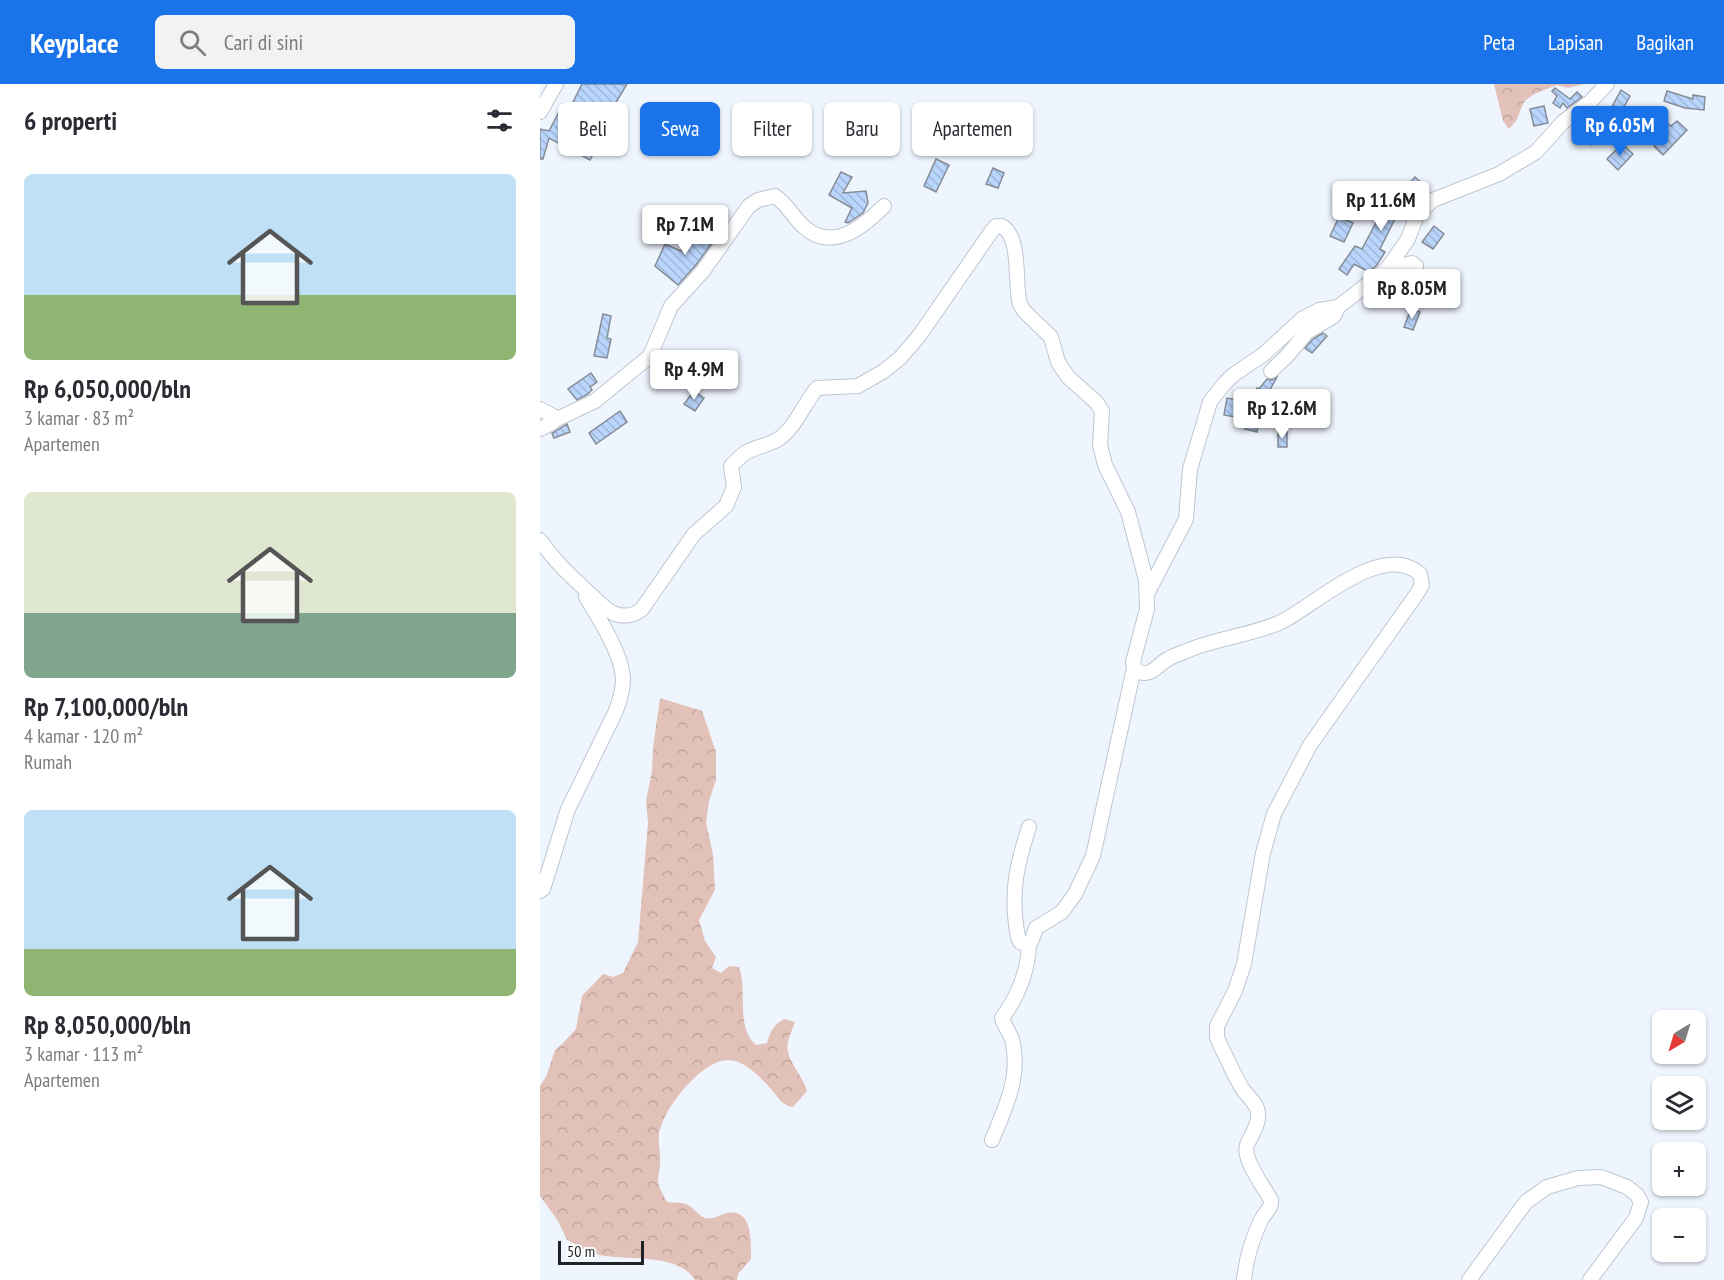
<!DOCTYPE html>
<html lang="id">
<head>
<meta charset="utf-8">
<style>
  body { margin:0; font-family:"PT Sans Narrow",sans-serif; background:#f2f2f3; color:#2b2b33; height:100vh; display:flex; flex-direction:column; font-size:22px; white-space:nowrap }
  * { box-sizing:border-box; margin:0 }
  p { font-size:20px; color:#7c7c81 }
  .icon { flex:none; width:33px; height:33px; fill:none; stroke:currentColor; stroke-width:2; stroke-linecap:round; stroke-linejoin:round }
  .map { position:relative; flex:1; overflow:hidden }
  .drawer { display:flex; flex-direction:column; background:#fff; width:540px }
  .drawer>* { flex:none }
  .guide { position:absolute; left:18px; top:18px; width:570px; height:54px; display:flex; gap:12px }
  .needle { width:39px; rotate:218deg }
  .tools { position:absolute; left:1112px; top:926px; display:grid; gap:12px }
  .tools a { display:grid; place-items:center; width:54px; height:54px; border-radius:9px; background:#fff; box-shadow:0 2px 4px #0004; font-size:30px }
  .scale { position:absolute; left:18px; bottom:15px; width:86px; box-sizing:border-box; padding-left:6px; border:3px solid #1f2226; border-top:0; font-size:16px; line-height:21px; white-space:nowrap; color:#1f2226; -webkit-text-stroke:4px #fff; paint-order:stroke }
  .price { position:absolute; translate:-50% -51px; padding:0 14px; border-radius:6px; background:#fff; color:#222; font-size:20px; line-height:39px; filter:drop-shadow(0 2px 3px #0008) }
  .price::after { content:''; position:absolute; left:50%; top:36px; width:18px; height:14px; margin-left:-9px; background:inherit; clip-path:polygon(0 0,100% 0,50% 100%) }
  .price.on { background:#1a73e8; color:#fff }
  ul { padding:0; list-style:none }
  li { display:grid; align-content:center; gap:12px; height:318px; padding:0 24px }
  li span { display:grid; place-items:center; height:186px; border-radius:9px; color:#555 }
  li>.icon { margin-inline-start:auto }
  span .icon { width:108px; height:108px; fill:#fffc; stroke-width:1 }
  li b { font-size:26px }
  h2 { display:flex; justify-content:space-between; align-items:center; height:72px; padding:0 24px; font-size:26px }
  .tag { padding:0 21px; border-radius:9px; background:#fff; box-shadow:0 2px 4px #0004; font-size:21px; line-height:54px }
  .tag.on { background:#1a73e8; color:#fff }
  header { display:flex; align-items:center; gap:36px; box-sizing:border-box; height:84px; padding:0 30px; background:#1a73e8; color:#fff }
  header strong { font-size:28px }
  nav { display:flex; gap:33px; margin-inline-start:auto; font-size:21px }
  .search { width:420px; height:54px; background:#f2f2f3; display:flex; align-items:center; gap:15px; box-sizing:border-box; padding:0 21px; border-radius:9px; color:#7c7c81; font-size:22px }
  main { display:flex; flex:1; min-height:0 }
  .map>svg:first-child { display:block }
</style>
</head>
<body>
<header>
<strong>Keyplace</strong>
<div class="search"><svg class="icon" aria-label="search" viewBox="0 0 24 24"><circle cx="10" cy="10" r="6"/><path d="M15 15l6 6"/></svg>Cari di sini</div>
<nav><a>Peta</a><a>Lapisan</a><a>Bagikan</a></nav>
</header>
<main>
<section class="drawer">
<h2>6 properti<svg class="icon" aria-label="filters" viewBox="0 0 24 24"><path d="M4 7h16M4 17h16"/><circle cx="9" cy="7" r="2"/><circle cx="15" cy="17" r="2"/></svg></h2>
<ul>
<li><span style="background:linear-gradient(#bfe0f5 65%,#8fb573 0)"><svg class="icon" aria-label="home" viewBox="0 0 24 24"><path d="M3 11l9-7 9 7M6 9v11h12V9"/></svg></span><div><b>Rp 6,050,000/bln</b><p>3 kamar · 83 m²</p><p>Apartemen</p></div></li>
<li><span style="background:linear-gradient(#dfe7d0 65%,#7fa58c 0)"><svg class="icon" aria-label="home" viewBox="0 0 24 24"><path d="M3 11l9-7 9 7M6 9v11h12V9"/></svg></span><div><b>Rp 7,100,000/bln</b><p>4 kamar · 120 m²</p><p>Rumah</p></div></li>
<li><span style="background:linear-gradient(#bfe0f5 75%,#8fb573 0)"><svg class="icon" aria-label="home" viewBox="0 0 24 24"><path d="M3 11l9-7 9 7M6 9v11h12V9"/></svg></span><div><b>Rp 8,050,000/bln</b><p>3 kamar · 113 m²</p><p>Apartemen</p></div></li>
</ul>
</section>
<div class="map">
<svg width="1184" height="1196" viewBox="0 0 1184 1196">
  <defs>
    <pattern id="forest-crowns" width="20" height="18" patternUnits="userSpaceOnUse" patternTransform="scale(1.5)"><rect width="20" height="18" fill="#e2c1b8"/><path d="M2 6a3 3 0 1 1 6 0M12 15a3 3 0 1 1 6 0" fill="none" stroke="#c1a69e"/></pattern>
    <pattern id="building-back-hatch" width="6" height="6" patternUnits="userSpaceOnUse" patternTransform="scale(1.5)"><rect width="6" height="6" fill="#b9d5fc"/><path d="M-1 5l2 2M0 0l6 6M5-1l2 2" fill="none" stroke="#9fb7d8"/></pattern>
  </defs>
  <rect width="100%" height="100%" fill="#eff5fe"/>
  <g fill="url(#forest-crowns)">
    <path d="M954,0H1044L1028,4L1017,1C1008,5 988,10 983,20C977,32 981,33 969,45L963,37Z"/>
    <path d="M120,614L162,627L176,668V696L169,717L166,738L173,771L175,806L159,836L165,857L176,873L172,884L181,889L189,882L199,883C208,907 195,943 216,961L227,959C230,947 234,941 244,935L255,938C253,944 250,950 248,957C244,975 263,991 267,1007L253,1023C250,1022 247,1022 245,1020C240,1018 236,1010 232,1006C222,995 204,975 187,976C162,977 128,1020 121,1042C116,1055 121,1066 120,1079C120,1085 118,1091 118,1097C119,1105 124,1112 127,1118C133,1119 141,1118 146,1120C153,1123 158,1131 165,1134C174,1136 179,1131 187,1129C213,1124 211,1158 211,1175L198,1190L197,1196H155C139,1170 92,1176 66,1172C52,1171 39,1162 27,1156L18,1137L0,1112V1002L6,993L15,966L23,959L36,945L42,912L63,890L73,893L83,889L98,858L108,739L106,717L112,687L113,664Z"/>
  </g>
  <g fill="url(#building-back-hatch)" stroke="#858c96" stroke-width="1.5">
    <path d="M42,0H87L75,20L79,22L50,76L9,54L3,75H0V45L9,47L23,20L30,24Z"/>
    <path d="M1015,4L1030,15L1037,8L1042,13L1027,24L1023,19L1020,24L1013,19L1017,12L1012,7Z"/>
    <path d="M1081,6L1090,12L1079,32L1051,61L1041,50L1066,25L1069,28Z"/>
    <path d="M1127,7L1153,15V11L1165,13L1164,26L1145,24L1124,17Z"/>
    <path d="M1004,22L1008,39L994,42L990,25Z"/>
    <path d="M1112,28L1131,42L1137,37L1147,46L1123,71L1114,62L1115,60L1098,48Z"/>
    <path d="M1082,60L1093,70L1078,86L1067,75Z"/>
    <path d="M396,75L409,81L396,108L384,102Z"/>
    <path d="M453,84L464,89L458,104L446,100Z"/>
    <path d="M301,88L312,93L303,109L326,107L328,119L323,129L308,139L305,138L312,124L289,111Z"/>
    <path d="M875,93L887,104L873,119L866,113L840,165L845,168L837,181L829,188L814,180L807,191L799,185L815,162L822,165L839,133L843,135L852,116H854Z"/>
    <path d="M799,133L813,139L804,158L790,152Z"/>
    <path d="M160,142L169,149L172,145L179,149L156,181L138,201L115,182L125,160L141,167Z"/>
    <path d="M894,142L904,150L893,165L882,158Z"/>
    <path d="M905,192L912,198L901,210L894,204Z"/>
    <path d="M871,225L880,228L873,246L864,243Z"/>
    <path d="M63,230L71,232L67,254L71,255L67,274L54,272Z"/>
    <path d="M783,249L787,252L772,269L765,264L773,255Z"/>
    <path d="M51,289L57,298L50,303L52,306L48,310L37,316L28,305Z"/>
    <path d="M737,293L716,331L720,332L717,348L705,345L707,335L684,331L687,314L710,318L717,304L719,305L727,295L732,296Z"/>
    <path d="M154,307L164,314L155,327L144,320Z"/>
    <path d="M80,327L87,338L56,360L49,349Z"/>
    <path d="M27,340L30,348L14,354L12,349Z"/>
    <rect x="738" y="348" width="9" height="15"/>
  </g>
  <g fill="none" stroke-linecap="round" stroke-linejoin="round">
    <g stroke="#bec6d0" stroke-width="16">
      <g id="minor">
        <path d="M0,28L16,0"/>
        <path d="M841,213C844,209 847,203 851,201C861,196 870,197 876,186V182L872,179L847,185"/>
        <path d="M731,287L746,273L767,248L794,232L798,223"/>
        <path d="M0,325L13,332L12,339L0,345"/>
        <path d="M13,337L55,317L110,272L131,222L163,187L209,122L218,116L235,112C247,120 253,133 264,143C292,168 322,144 344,122"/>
        <path d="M0,456C14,477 31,492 49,509C57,516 65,526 75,530C85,533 94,532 102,525L154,450L186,422L194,403L191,382C196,377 202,370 209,367C219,362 230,361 240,354C256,342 264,320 277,304L318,302L344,287L360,274L379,252L451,148L456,142H462C482,155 474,199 480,220L484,227L511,253L518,278L528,293L556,318L562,327L560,361L565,381L588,428L606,496L607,525L593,578C594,585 597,589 605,589C614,589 620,579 628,575C633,572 639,570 644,568C675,554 710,552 741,538C774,522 843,456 880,490L882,501L876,511L770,661L734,730L723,769L704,880L695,907L677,942V953L680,961C688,975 694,993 704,1007C709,1014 718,1020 718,1030C719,1042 711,1051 707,1061C702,1075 724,1103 731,1116C732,1125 725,1128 721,1136C712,1155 706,1175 704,1196"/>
        <path d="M608,508L646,435L650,385L670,318L683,301L693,291L724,270L762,235L779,226L798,223L847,185L868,155L877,131L893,116L959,90L996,68L1023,38L1050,18L1067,0"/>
        <path d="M489,743C476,783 470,811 478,853L480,858L487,861L491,858L496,844L522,828L535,810L553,772L594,584"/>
        <path d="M0,807L3,805L28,725L75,629C79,619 83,608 83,596C83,572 59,534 46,513"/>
        <path d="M452,1056C465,1025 480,994 473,960C472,950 464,943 462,934C479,911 488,888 489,860"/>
        <path d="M929,1196L986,1118L1007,1103L1038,1094L1061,1093L1087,1103L1097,1111L1101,1118L1096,1134L1050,1196"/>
      </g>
    </g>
    <use href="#minor" stroke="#fff" stroke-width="14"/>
  </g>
</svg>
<div class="tools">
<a><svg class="needle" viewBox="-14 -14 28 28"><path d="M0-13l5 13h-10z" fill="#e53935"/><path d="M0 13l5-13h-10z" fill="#7c7c81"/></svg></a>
<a><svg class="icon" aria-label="layers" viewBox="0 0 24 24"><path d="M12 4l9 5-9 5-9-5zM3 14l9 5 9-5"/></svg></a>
<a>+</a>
<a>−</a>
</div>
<div class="scale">50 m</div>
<b class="price on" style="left:1080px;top:73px">Rp 6.05M</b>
<b class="price" style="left:841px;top:148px">Rp 11.6M</b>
<b class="price" style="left:145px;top:172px">Rp 7.1M</b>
<b class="price" style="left:872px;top:236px">Rp 8.05M</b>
<b class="price" style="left:154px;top:317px">Rp 4.9M</b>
<b class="price" style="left:742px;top:356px">Rp 12.6M</b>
<div class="guide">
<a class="tag">Beli</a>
<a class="tag on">Sewa</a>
<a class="tag">Filter</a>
<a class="tag">Baru</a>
<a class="tag">Apartemen</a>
</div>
</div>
</main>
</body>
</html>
